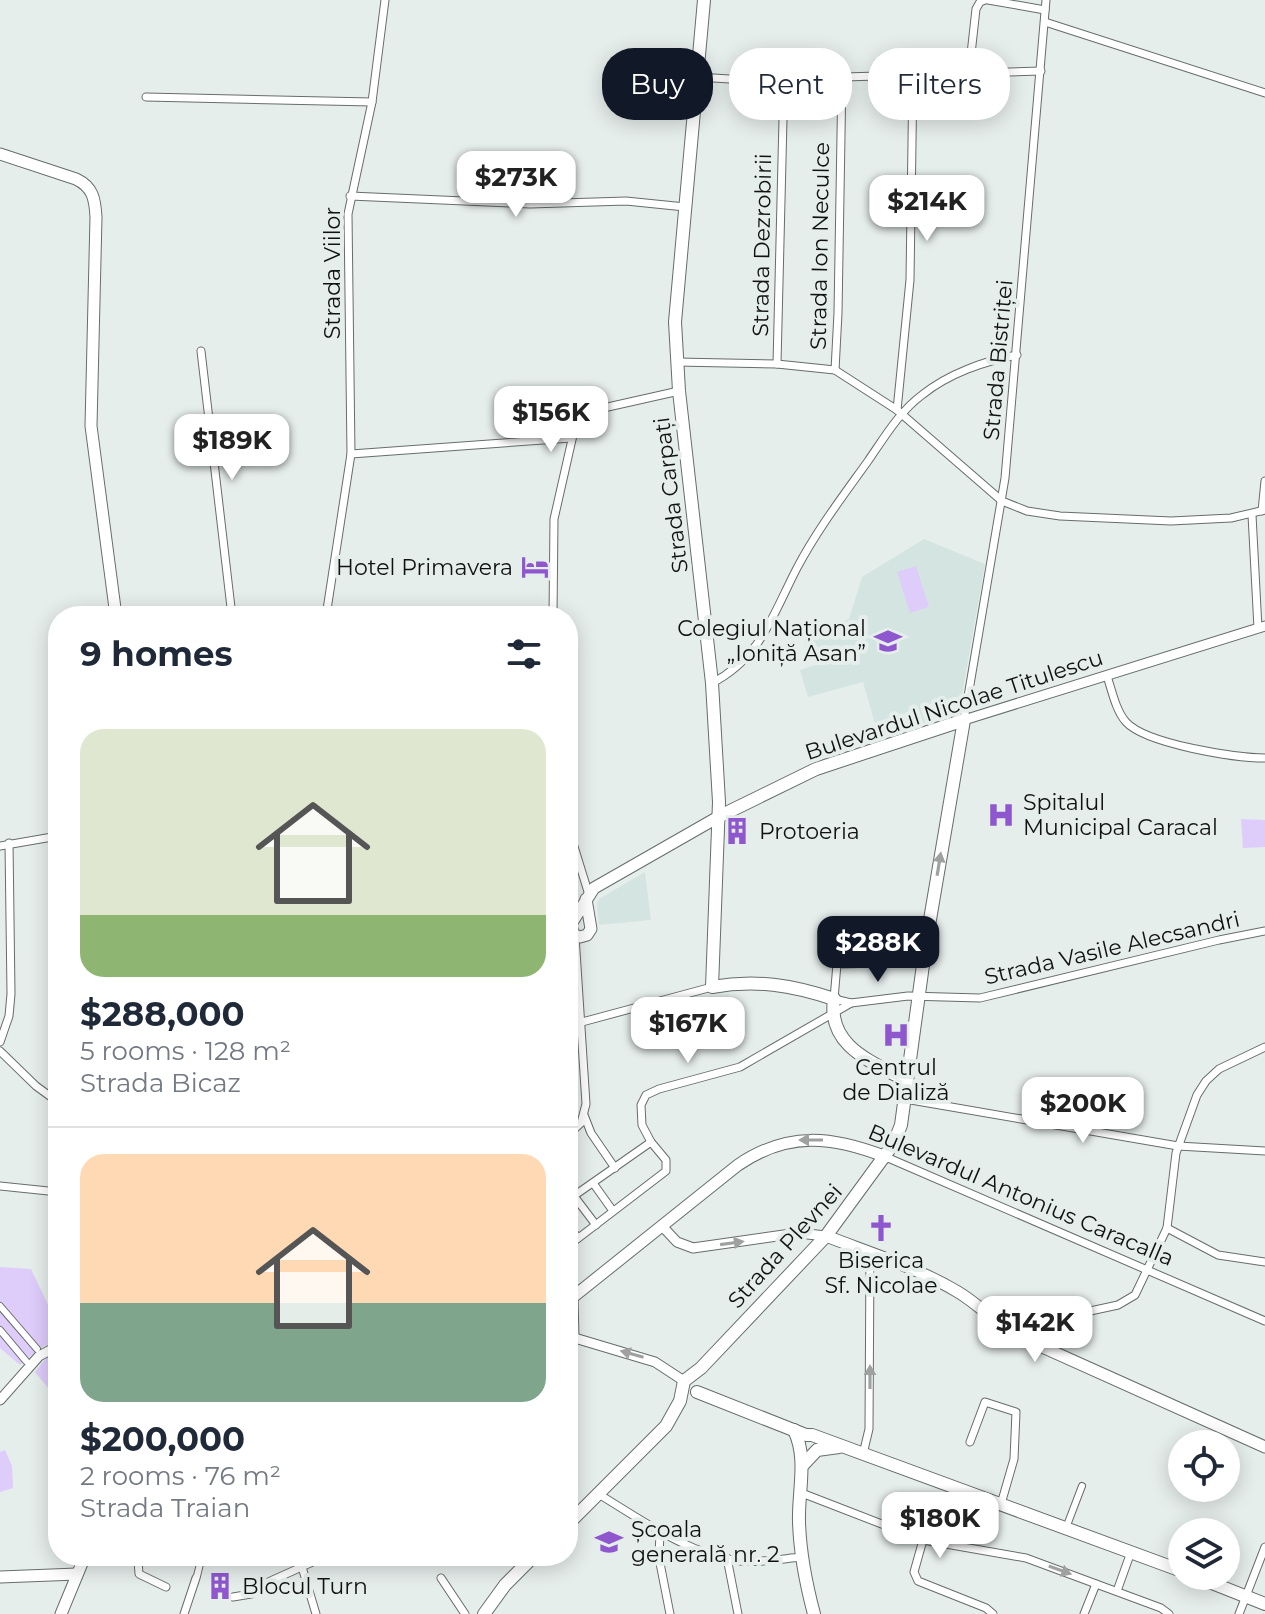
<!DOCTYPE html>
<html lang="en">
<head>
<meta charset="utf-8">
<style>
  body { margin:0; font-family:Montserrat,sans-serif; background:#f6f6f7; color:#1f2937; height:100vh; display:flex; flex-direction:column; font-size:30px; white-space:nowrap }
  * { box-sizing:border-box; margin:0 }
  p { font-size:26px; color:#747a83 }
  .icon { flex:none; width:44px; height:44px; fill:none; stroke:currentColor; stroke-width:2; stroke-linecap:round; stroke-linejoin:round }
  .map { position:relative; flex:1; overflow:hidden }
  .details { position:absolute; left:48px; top:606px; width:530px; height:960px; display:flex; flex-direction:column; background:#fff; border-radius:32px; box-shadow:0 4px 20px #0003 }
  .details>* { flex:none }
  .guide { position:absolute; left:602px; top:48px; width:542px; height:72px; display:flex; gap:16px }
  .buttons { position:absolute; left:1168px; top:1430px; display:grid; gap:16px }
  .buttons a { display:grid; place-items:center; width:72px; height:72px; border-radius:50%; background:#fff; box-shadow:0 4px 20px #0003; font-size:40px }
  .price { position:absolute; translate:-50% -68px; padding:0 18px; border-radius:16px; background:#fff; color:#222; font-size:26px; line-height:52px; filter:drop-shadow(0 2px 4px #0008) }
  .price::after { content:''; position:absolute; left:50%; top:48px; width:24px; height:18px; margin-left:-12px; background:inherit; clip-path:polygon(0 0,100% 0,50% 100%) }
  .price.on { background:#111827; color:#fff }
  ul { padding:0; list-style:none }
  li { display:grid; align-content:center; gap:16px; height:424px; padding:0 32px }
  li+li { border-top:2px solid #e0e1e3 }
  li span { display:grid; place-items:center; height:248px; border-radius:24px; color:#555 }
  li>.icon { margin-inline-start:auto }
  span .icon { width:144px; height:144px; fill:#fffc; stroke-width:1 }
  li b { font-size:34px }
  h2 { display:flex; justify-content:space-between; align-items:center; height:96px; padding:0 32px; font-size:34px }
  .tag { padding:0 28px; border-radius:32px; background:#fff; box-shadow:0 4px 20px #0003; font-size:28px; line-height:72px }
  .tag.on { background:#111827; color:#fff }
  .map>svg:first-child { display:block }
</style>
</head>
<body>
<div class="map">
<svg width="1265" height="1614" viewBox="0 0 1265 1614">
  <rect width="100%" height="100%" fill="#e6eeec"/>
  <g fill="#d4e5e1">
    <path d="M924,539L985,564L961,701L947,715L879,738L863,682L808,697L800,670L832,660L827,646L807,653L803,636L849,619L862,577Z"/>
    <path d="M645,872L651,920L599,925L597,904L599,899Z"/>
  </g>
  <g fill="#deccfb">
    <path d="M916,566L929,607L910,613L897,572Z"/>
    <path d="M1241,819L1265,820V847L1243,848Z"/>
    <path d="M0,1267L31,1269L58,1326V1340L40,1348L20,1365L0,1348Z"/>
    <path d="M58,1353V1400L35,1372L48,1356Z"/>
    <path d="M5,1450L12,1466L13,1488L0,1492V1452Z"/>
  </g>
  <g fill="none" stroke-linecap="round" stroke-linejoin="round">
    <g stroke="#666d6b" stroke-width="8">
      <g id="pedestrian">
        <path d="M0,1306L37,1349"/>
        <path d="M0,1330L26,1361"/>
        <path d="M1066,1528L1082,1486"/>
        <path d="M197,1576L202,1556"/>
      </g>
    </g>
    <g stroke="#666d6b" stroke-width="9">
      <g id="minor">
        <path d="M988,0L1045,10"/>
        <path d="M1045,22L1265,93"/>
        <path d="M969,72L976,9L980,2L985,0"/>
        <path d="M697,77L746,80L1041,71"/>
        <path d="M146,97L372,102"/>
        <path d="M350,196L530,204L626,201L685,207"/>
        <path d="M201,351L232,616"/>
        <path d="M677,362L777,364L835,370L897,410L1002,501L1027,511L1060,516L1171,521L1231,518L1265,510"/>
        <path d="M777,364L784,78"/>
        <path d="M835,370L838,313L842,76"/>
        <path d="M897,410L910,280L913,73"/>
        <path d="M351,454L571,438"/>
        <path d="M1262,511L1265,481"/>
        <path d="M1252,515L1258,628"/>
        <path d="M291,616L311,612H326"/>
        <path d="M326,616L351,454L348,214L372,102L385,0"/>
        <path d="M553,616L554,519L576,422L582,415L590,411L679,391"/>
        <path d="M1107,676C1112,691 1116,711 1126,722C1146,744 1235,758 1265,758"/>
        <path d="M712,683C761,658 773,614 797,568C817,530 843,496 868,461C884,438 899,412 922,395C948,374 984,361 1017,355"/>
        <path d="M964,720L1005,478L1046,0"/>
        <path d="M568,827L589,895"/>
        <path d="M0,846L58,836"/>
        <path d="M926,943H901C885,968 863,963 837,964L834,999L851,1003L908,996L980,998L1219,940L1265,931"/>
        <path d="M582,1022L712,987"/>
        <path d="M0,1042L9,1016L11,994L9,843"/>
        <path d="M0,1051L36,1086L58,1102"/>
        <path d="M905,1099L1178,1146L1265,1151"/>
        <path d="M584,1115L591,1133L615,1168"/>
        <path d="M568,1135L581,1123L586,1104L575,936"/>
        <path d="M886,1157L1265,1321"/>
        <path d="M593,1183L613,1211"/>
        <path d="M0,1186L58,1192"/>
        <path d="M574,1196L596,1225"/>
        <path d="M568,1200L651,1142"/>
        <path d="M568,1225L578,1238"/>
        <path d="M1167,1228L1218,1255L1265,1262"/>
        <path d="M568,1246L666,1171V1160L651,1142L642,1125L641,1105L646,1095L659,1089L740,1067L851,1003"/>
        <path d="M574,1297L575,1337"/>
        <path d="M1007,1329L1118,1305L1135,1295L1167,1228L1176,1153L1197,1095L1206,1081L1219,1069L1265,1047"/>
        <path d="M970,1442L985,1402L1016,1412L1014,1459L1001,1504"/>
        <path d="M863,1454L869,1429L870,1253"/>
        <path d="M799,1492L923,1540L1026,1558L1161,1608L1169,1614"/>
        <path d="M600,1495C642,1520 688,1554 739,1561C760,1563 781,1559 801,1557"/>
        <path d="M660,1531L659,1558L670,1614"/>
        <path d="M923,1540L914,1572L918,1581L986,1608L993,1614"/>
        <path d="M135,1556L138,1560L139,1574L166,1587"/>
        <path d="M426,1556L430,1561"/>
        <path d="M727,1558L738,1614"/>
        <path d="M302,1567L316,1614"/>
        <path d="M441,1578L465,1614"/>
        <path d="M1117,1591L1131,1552"/>
        <path d="M233,1597L251,1594L266,1583L326,1556"/>
        <path d="M184,1614L196,1578"/>
        <path d="M1084,1614L1096,1584"/>
        <path d="M1239,1614L1265,1547"/>
      </g>
    </g>
    <g stroke="#666d6b" stroke-width="11">
      <g id="tertiary">
        <path d="M964,720L1265,626"/>
        <path d="M662,1226L677,1242L693,1248L798,1233L826,1236"/>
        <path d="M568,1336L655,1362L684,1381"/>
        <path d="M0,1400L39,1356L58,1346"/>
      </g>
    </g>
    <g stroke="#666d6b" stroke-width="13">
      <g id="secondary">
        <path d="M0,154L76,179C93,187 95,199 96,217L91,426L116,616"/>
        <path d="M586,899L591,929L587,935L580,937L573,934L571,924L594,888L720,816"/>
        <path d="M826,1236C870,1253 918,1268 958,1292C980,1305 996,1324 1018,1336L1265,1447"/>
        <path d="M568,1301L738,1165C788,1131 832,1136 886,1157"/>
        <path d="M0,1577L77,1574"/>
        <path d="M61,1614L85,1556"/>
      </g>
    </g>
    <g stroke="#666d6b" stroke-width="14">
      <g id="primary">
        <path d="M704,0L675,322L679,391L712,683L719,802L712,987C755,979 792,985 834,999C827,1047 873,1062 907,1081"/>
        <path d="M697,1392L806,1435H812L1182,1571"/>
        <path d="M794,1430C808,1458 798,1491 799,1522C800,1553 806,1584 814,1614"/>
        <path d="M802,1466L817,1450L839,1447"/>
        <path d="M568,1524L666,1426L680,1401L684,1381L701,1368L826,1236L894,1143L901,1125L926,943L964,720L816,769L720,816"/>
        <path d="M1194,1576L1265,1604"/>
        <path d="M484,1614L505,1585L534,1556"/>
      </g>
    </g>
    <use href="#pedestrian" stroke="#fff" stroke-width="6"/>
    <use href="#minor" stroke="#fff" stroke-width="7"/>
    <use href="#tertiary" stroke="#fff" stroke-width="9"/>
    <use href="#secondary" stroke="#fff" stroke-width="11"/>
    <use href="#primary" stroke="#fff" stroke-width="12"/>
  </g>
  <defs><path id="oneway-solid" d="M-6-.8H1V-3.2L6.5 0L1 3.2V.8H-6Z" transform="scale(2)"/></defs>
  <g fill="#9fa0a0">
    <use href="#oneway-solid" transform="translate(939 864) rotate(-81)"/>
    <use href="#oneway-solid" transform="translate(811 1140) rotate(180)"/>
    <use href="#oneway-solid" transform="translate(732 1243) rotate(-8)"/>
    <use href="#oneway-solid" transform="translate(632 1354) rotate(-164)"/>
    <use href="#oneway-solid" transform="translate(870 1377) rotate(-90)"/>
    <use href="#oneway-solid" transform="translate(1060 1570) rotate(20)"/>
  </g>
  <defs>
    <g id="hotel-bare" transform="scale(2.16)"><path d="M-6-4.5h1.5V1H6V5H4.5V3h-9V5H-6ZM-4 0a1.8 1.8 0 1 1 3.6 0ZM.5 0V-2.5h3Q6-2.5 6 0Z" fill="#8f57ce" stroke="#e6eeec" stroke-width="2.5" paint-order="stroke"/></g>
    <g id="school-bare" transform="scale(2.16)"><path d="M0-5L7-2L0 1L-7-2ZM-4 1L0 2.5L4 1V4Q0 6-4 4Z" fill="#8f57ce" stroke="#e6eeec" stroke-width="2.5" paint-order="stroke"/></g>
    <g id="hospital-bare" transform="scale(2.16)"><path d="M-5-5h3v3.5h4V-5h3V5h-3V1.5h-4V5h-3Z" fill="#8f57ce" stroke="#e6eeec" stroke-width="2.5" paint-order="stroke"/></g>
    <g id="building-bare" transform="scale(2.16)"><path d="M-4-6H4V6H1V3H-1V6H-4ZM-2.5-4.3h1.7v1.8h-1.7ZM.8-4.3h1.7v1.8H.8ZM-2.5-1h1.7V.8h-1.7ZM.8-1h1.7V.8H.8Z" fill="#8f57ce" stroke="#e6eeec" stroke-width="2.5" paint-order="stroke"/></g>
    <g id="church-bare" transform="scale(2.16)"><path d="M-1.2-6h2.4v3.5h3.3v2.4h-3.3V6h-2.4V-.1h-3.3v-2.4h3.3Z" fill="#8f57ce" stroke="#e6eeec" stroke-width="2.5" paint-order="stroke"/></g>
  </defs>
  <g fill-rule="evenodd">
    <use href="#hotel-bare" x="535" y="567"/>
    <use href="#school-bare" x="888" y="641"/>
    <use href="#hospital-bare" x="1001" y="815"/>
    <use href="#building-bare" x="737" y="831"/>
    <use href="#hospital-bare" x="896" y="1035"/>
    <use href="#church-bare" x="881" y="1228"/>
    <use href="#school-bare" x="609" y="1542"/>
    <use href="#building-bare" x="220" y="1586"/>
  </g>
  <g text-anchor="middle" dominant-baseline="central" stroke-width="8" stroke-linejoin="round" paint-order="stroke">
    <g font-size="22" fill="#0f1211" stroke="#e6eeec">
      <text transform="translate(762 245) rotate(-89)">Strada Dezrobirii</text>
      <text transform="translate(820 246) rotate(-89)">Strada Ion Neculce</text>
      <text transform="translate(332 273) rotate(-90)">Strada Viilor</text>
      <text transform="translate(998 360) rotate(-85)">Strada Bistriței</text>
      <text transform="translate(671 495) rotate(-97)">Strada Carpați</text>
      <text transform="translate(954 705) rotate(-18)">Bulevardul Nicolae Titulescu</text>
      <text transform="translate(1112 948) rotate(-13)">Strada Vasile Alecsandri</text>
      <text transform="translate(1021 1195) rotate(23)">Bulevardul Antonius Caracalla</text>
      <text transform="translate(785 1246) rotate(-48)">Strada Plevnei</text>
    </g>
    <g font-size="22" fill="#0f1211" stroke="#e6eeec" text-anchor="start">
      <text x="513" y="567" text-anchor="end">Hotel Primavera</text>
      <text x="866" y="628" text-anchor="end">Colegiul Național<tspan x="866" dy="25">„Ioniță Asan”</tspan></text>
      <text x="1023" y="802">Spitalul<tspan x="1023" dy="25">Municipal Caracal</tspan></text>
      <text x="759" y="831">Protoeria</text>
      <text x="896" y="1067" text-anchor="middle">Centrul<tspan x="896" dy="25">de Dializă</tspan></text>
      <text x="881" y="1260" text-anchor="middle">Biserica<tspan x="881" dy="25">Sf. Nicolae</tspan></text>
      <text x="631" y="1529">Școala<tspan x="631" dy="25">generală nr. 2</tspan></text>
      <text x="242" y="1586">Blocul Turn</text>
    </g>
  </g>
</svg>
<div class="buttons">
<a><svg class="icon" aria-label="locate" viewBox="0 0 24 24"><circle cx="12" cy="12" r="6"/><path d="M12 2v4M12 18v4M2 12h4M18 12h4"/></svg></a>
<a><svg class="icon" aria-label="layers" viewBox="0 0 24 24"><path d="M12 4l9 5-9 5-9-5zM3 14l9 5 9-5"/></svg></a>
</div>
<b class="price" style="left:516px;top:219px">$273K</b>
<b class="price" style="left:927px;top:243px">$214K</b>
<b class="price" style="left:551px;top:454px">$156K</b>
<b class="price" style="left:232px;top:482px">$189K</b>
<b class="price on" style="left:878px;top:984px">$288K</b>
<b class="price" style="left:688px;top:1065px">$167K</b>
<b class="price" style="left:1083px;top:1145px">$200K</b>
<b class="price" style="left:1035px;top:1364px">$142K</b>
<b class="price" style="left:940px;top:1560px">$180K</b>
<div class="guide">
<a class="tag on">Buy</a>
<a class="tag">Rent</a>
<a class="tag">Filters</a>
</div>
<section class="details">
<h2>9 homes<svg class="icon" aria-label="filters" viewBox="0 0 24 24"><path d="M4 7h16M4 17h16"/><circle cx="9" cy="7" r="2"/><circle cx="15" cy="17" r="2"/></svg></h2>
<ul>
<li><span style="background:linear-gradient(#dfe7d0 75%,#8fb573 0)"><svg class="icon" aria-label="home" viewBox="0 0 24 24"><path d="M3 11l9-7 9 7M6 9v11h12V9"/></svg></span><div><b>$288,000</b><p>5 rooms · 128 m²</p><p>Strada Bicaz</p></div></li>
<li><span style="background:linear-gradient(#ffd9b3 60%,#7fa58c 0)"><svg class="icon" aria-label="home" viewBox="0 0 24 24"><path d="M3 11l9-7 9 7M6 9v11h12V9"/></svg></span><div><b>$200,000</b><p>2 rooms · 76 m²</p><p>Strada Traian</p></div></li>
</ul>
</section>
</div>
</body>
</html>
